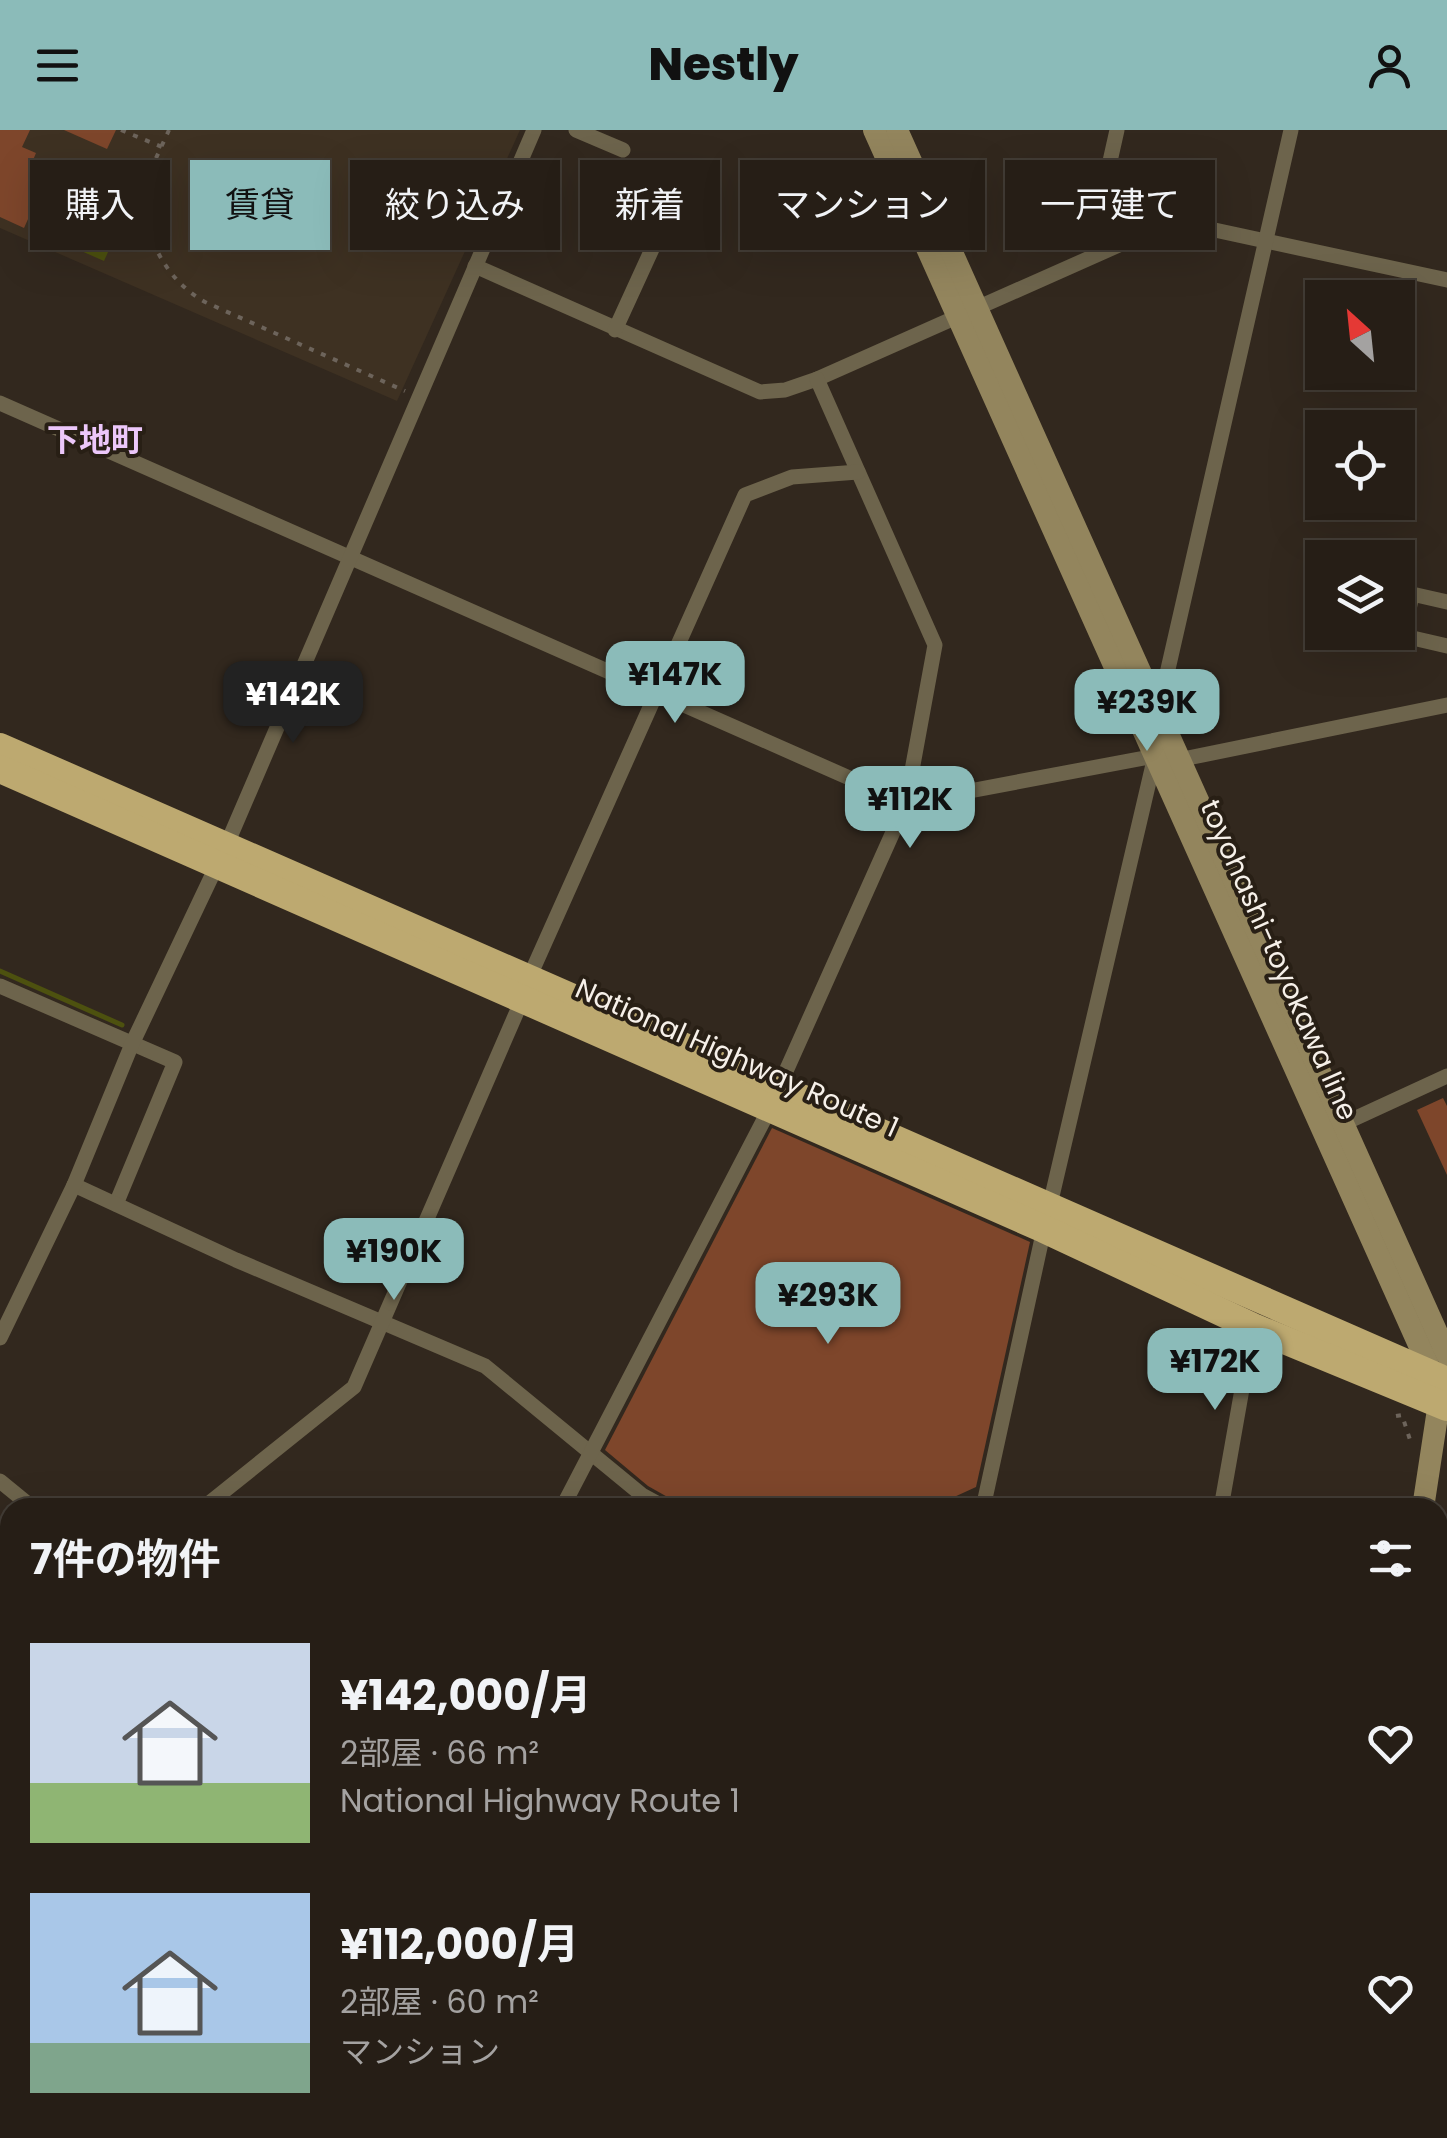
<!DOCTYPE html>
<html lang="ja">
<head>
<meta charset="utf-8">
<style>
  body { margin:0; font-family:Poppins,"Noto Sans JP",sans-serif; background:#322b23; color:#f1f3f6; height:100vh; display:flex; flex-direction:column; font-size:38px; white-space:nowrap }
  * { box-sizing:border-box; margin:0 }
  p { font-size:32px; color:#a4a2a1 }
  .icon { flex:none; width:55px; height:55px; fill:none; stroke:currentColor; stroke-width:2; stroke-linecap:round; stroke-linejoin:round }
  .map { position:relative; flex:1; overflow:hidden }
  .side { position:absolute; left:0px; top:1368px; width:1448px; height:642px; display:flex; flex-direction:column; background:#261e16; border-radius:30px 30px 0 0; box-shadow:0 10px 40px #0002,0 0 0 2px #423c35 }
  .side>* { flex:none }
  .hud { position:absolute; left:30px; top:30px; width:1388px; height:90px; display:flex; gap:20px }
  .needle { width:65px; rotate:333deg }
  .buttons { position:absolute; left:1305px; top:150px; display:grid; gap:20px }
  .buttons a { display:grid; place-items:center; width:110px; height:110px; border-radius:0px; background:#261e16; box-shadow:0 10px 40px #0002,0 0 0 2px #423c35; font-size:50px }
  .price { position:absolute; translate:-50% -85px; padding:0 22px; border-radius:20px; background:#8bbbb9; color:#111; font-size:32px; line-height:65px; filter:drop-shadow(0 2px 5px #0008) }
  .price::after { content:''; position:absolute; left:50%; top:60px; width:30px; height:22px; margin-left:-15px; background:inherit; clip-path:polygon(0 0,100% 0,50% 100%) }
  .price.on { background:#222; color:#fff }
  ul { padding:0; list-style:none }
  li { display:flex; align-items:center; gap:30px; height:250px; padding:0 30px }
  li span { display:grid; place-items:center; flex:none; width:280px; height:200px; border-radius:0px; color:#555 }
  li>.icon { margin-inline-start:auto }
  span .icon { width:120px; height:120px; fill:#fffc; stroke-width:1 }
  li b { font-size:42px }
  h2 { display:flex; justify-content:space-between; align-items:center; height:120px; padding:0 30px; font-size:42px }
  .chip { padding:0 35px; border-radius:0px; background:#261e16; box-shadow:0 10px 40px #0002,0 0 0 2px #423c35; font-size:35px; line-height:90px }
  .chip.on { background:#8bbbb9; color:#111 }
  header { display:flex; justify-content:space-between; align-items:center; height:130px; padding:0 30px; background:#8bbbb9; color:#111; font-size:45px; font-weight:800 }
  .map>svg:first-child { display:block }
</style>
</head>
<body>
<header><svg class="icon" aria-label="menu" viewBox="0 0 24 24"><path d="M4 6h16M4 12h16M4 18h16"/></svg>Nestly<svg class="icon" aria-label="person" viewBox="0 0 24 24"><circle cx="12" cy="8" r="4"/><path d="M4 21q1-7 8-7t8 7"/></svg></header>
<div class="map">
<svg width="1447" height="2008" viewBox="0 0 1447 2008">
  <rect width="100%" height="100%" fill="#32281e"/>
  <path fill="#3e3122" d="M0,0H520L397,271L0,98Z"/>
  <g fill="#4d510f">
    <path d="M55,65L120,95L104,131L38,102Z"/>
    <path d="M0,1683L10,1685V2000H1007L1033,2008H0Z"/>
  </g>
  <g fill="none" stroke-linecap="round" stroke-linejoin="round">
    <path stroke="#4d510f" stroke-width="5" d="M0,841L122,895"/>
  </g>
  <g fill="#7e462b">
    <path d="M0,0H30L22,17L36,23L28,42L46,49L24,98L0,87Z"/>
    <path d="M64,0H116L107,19Z"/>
    <path d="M93,52L106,58L98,80L83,72Z"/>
    <path d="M1443,968L1447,976V1045L1417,980Z"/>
    <path d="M772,998L1030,1112L976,1357L930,1378H687L648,1356L605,1320Z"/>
  </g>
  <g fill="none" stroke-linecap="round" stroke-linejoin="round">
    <g stroke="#6d645b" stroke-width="4" stroke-dasharray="5 8" stroke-linecap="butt">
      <path d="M121,0L162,17"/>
      <path d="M169,0C162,16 152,34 148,51C137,99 165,150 205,172L405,261"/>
      <path d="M1396,1286L1402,1285L1411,1313"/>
    </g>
    <g stroke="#6d644c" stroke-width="15">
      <path d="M576,0L623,20"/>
      <path d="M1117,0L1104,58L1130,109"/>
      <path d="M475,136L760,262L785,260L817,249L1173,91L1447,150"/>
      <path d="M615,200L669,82"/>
      <path d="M0,273L906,673L935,515L817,249"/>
      <path d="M1447,472L1412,464L1404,506L1447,516"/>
      <path d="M1158,583L1291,0"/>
      <path d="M1178,630L1447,575"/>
      <path d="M529,848L745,365L792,347L858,342"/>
      <path d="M0,856L175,932L116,1074"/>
      <path d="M778,959L906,673L1155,626L1049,1079"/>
      <path d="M1345,993L1447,946"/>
      <path d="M74,1055L236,1130L485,1236L642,1365L666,1378"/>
      <path d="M0,1208L74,1055L132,914L227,714L534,0"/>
      <path d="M0,1351L33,1378"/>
      <path d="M203,1378L354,1257L522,870"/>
      <path d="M562,1378L770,978"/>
      <path d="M983,1378L1044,1099"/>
      <path d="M1221,1378L1253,1197"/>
      <path d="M0,1587L10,1566"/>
      <path d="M1438,1614L1447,1619"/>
      <path d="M0,1651L10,1653"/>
      <path d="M1438,1740H1447"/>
      <path d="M1438,1818L1447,1821"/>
      <path d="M1438,1928L1447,1930"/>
      <path d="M1131,2000L1159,2008"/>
      <path d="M1200,2000L1231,2008"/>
    </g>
    <g stroke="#93855d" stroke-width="22">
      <path d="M874,0L1433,1246L1439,1273L1423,1378"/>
      <path d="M897,0L1447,1225"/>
      <path d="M1438,1458L1447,1399"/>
      <path d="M0,1511L10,1515"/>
      <path d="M1266,2000L1292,2008"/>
      <path d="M1316,2008L1317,2000"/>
      <path d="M1341,2008L1342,2000"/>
    </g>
    <g stroke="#bda970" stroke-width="28">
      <path d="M0,617L1447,1251"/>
      <path d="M0,639L1044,1099L1253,1197L1447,1277"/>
    </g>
  </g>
  <g text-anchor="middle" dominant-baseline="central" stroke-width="8" stroke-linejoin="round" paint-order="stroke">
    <g font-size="28" fill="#f6f0e9" stroke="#281f15">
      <text transform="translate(1279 830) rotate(66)">toyohashi-toyokawa line</text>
      <text transform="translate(737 928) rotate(24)">National Highway Route 1</text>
    </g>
    <g font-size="32" font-weight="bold" fill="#ecc7fa" stroke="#281f15">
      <text x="95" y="309">下地町</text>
    </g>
  </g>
</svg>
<div class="buttons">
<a><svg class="needle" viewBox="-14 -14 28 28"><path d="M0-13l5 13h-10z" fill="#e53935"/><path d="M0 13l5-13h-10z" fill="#a4a2a1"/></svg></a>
<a><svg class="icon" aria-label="locate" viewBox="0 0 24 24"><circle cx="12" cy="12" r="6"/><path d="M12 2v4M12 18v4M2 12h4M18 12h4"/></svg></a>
<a><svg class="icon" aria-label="layers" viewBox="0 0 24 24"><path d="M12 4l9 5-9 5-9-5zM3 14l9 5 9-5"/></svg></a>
</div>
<b class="price" style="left:675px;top:596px">¥147K</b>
<b class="price on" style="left:293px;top:616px">¥142K</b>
<b class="price" style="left:1147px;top:624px">¥239K</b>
<b class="price" style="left:910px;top:721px">¥112K</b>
<b class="price" style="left:394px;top:1173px">¥190K</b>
<b class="price" style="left:828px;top:1217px">¥293K</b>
<b class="price" style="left:1215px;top:1283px">¥172K</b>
<div class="hud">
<a class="chip">購入</a>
<a class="chip on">賃貸</a>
<a class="chip">絞り込み</a>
<a class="chip">新着</a>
<a class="chip">マンション</a>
<a class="chip">一戸建て</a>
</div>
<section class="side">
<h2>7件の物件<svg class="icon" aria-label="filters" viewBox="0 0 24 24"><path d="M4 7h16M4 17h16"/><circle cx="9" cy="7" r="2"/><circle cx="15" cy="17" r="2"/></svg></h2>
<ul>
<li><span style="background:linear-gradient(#c9d6e8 70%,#8fb573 0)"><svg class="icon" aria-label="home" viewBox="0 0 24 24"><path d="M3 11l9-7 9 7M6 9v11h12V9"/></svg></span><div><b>¥142,000/月</b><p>2部屋 · 66 m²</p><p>National Highway Route 1</p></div><svg class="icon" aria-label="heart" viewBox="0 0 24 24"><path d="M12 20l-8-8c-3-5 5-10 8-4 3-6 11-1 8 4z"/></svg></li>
<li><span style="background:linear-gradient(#a9c7e8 75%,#7fa58c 0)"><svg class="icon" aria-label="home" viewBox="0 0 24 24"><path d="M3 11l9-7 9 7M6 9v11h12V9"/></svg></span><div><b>¥112,000/月</b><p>2部屋 · 60 m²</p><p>マンション</p></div><svg class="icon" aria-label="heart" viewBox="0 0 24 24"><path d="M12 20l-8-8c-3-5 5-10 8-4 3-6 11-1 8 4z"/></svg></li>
</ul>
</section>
</div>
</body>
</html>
